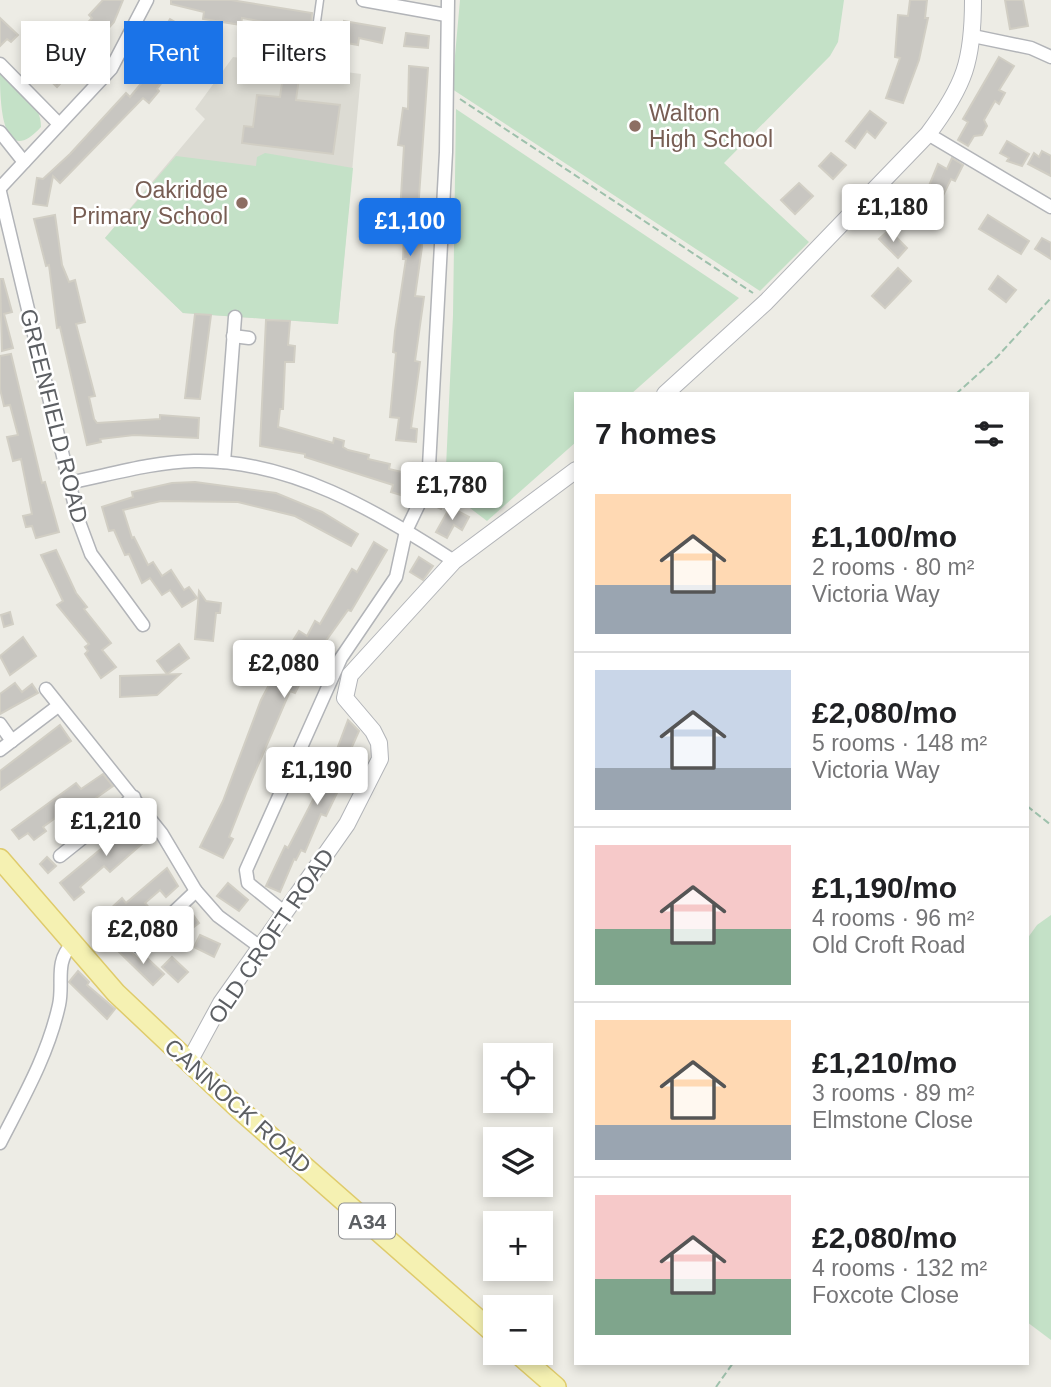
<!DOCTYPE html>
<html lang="en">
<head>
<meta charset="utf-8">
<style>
  body { margin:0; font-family:Helvetica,sans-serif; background:#f2f2f2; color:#202124; height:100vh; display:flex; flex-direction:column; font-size:26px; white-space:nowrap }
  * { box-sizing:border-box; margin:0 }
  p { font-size:23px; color:#757577 }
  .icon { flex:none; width:38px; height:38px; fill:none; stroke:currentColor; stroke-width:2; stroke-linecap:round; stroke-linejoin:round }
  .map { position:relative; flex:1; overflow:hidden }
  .side { position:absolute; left:574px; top:392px; width:455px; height:973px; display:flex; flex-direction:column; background:#fff; border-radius:0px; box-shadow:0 4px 10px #0003 }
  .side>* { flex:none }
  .top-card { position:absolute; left:21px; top:21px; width:448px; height:63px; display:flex; gap:14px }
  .fabs { position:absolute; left:483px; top:1043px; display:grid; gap:14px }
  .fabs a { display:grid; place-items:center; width:70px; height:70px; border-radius:0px; background:#fff; box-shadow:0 4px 10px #0003; font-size:35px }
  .price { position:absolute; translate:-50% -60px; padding:0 16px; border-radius:7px; background:#fff; color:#222; font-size:23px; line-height:46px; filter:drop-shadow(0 2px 4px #0008) }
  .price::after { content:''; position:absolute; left:50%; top:42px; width:21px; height:16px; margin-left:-10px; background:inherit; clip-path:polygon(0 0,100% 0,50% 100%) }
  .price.selected { background:#1a73e8; color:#fff }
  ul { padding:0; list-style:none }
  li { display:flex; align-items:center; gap:21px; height:175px; padding:0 21px }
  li+li { border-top:2px solid #e0e0e0 }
  li span { display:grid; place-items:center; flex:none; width:196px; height:140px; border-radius:0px; color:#555 }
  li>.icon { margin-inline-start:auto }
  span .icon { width:84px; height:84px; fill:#fffc; stroke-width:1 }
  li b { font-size:30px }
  h2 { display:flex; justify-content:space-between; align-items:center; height:84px; padding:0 21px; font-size:30px }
  .tag { padding:0 24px; border-radius:0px; background:#fff; box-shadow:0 4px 10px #0003; font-size:24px; line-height:63px }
  .tag.selected { background:#1a73e8; color:#fff }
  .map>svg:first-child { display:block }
</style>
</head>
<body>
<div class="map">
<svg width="1051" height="1387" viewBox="0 0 1051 1387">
  <rect width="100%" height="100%" fill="#edece5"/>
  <path fill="#dcdbd3" d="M233,57L361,74L338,324L183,313L105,238L205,119L195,109Z"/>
  <g fill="#c4e1c7">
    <path d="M460,0H844L838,42L830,56L724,163L809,242L760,291L452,89Z"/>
    <path d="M0,70C15,86 42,103 41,127C0,172 0,96 0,70Z"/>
    <path d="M456,109L739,298L631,394H576V442L487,521L445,489L453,315Z"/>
    <path d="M265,153L353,168L338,324L183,313L105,238L176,156L256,166L257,157Z"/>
    <path d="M1051,915V1340L1027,1322V939L1037,925Z"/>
  </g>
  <g fill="#c8c6c1" stroke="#d1cec4" stroke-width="2">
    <path d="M103,0H123L114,22L106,31L108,33L57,87L35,66L43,57L24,39L30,32L57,57L92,18L89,15Z"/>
    <path d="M171,0H231L312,13L311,26L285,22V26L242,18L241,25L203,19L204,12L171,4Z"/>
    <path d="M910,0H927L925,18H928L919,60L903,103L886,98L900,58L895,57L898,15L908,16Z"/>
    <path d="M1005,0H1023L1028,26L1010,29Z"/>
    <path d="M0,18L18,35L11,42L7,39L0,46Z"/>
    <path d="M170,19L187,29L158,77L163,81L157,89L159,91L149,103L143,98L60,183L53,176L47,206L33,204L37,178L43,179L70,154L126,93L130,97L159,62L156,60L169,38L161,34Z"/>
    <path d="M344,21L385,28L382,43L359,38L358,45L341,42Z"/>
    <path d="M406,33L429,36L428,48L404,46Z"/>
    <path d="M999,57L1014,66L999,90L1005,93L999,104L995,101L984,120L987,126L982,135L974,136L968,146L958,140L968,122L963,119Z"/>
    <path d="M409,66L428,68L419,197L422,247L415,296L424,297L415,361L420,362L411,428L417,429L416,442L396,440L399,418L390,417L396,353L393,352L395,331L406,259H403L405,213H400L404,146L398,145L403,108L408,109Z"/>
    <path d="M283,76L299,78L296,100L340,105L333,154L242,143L244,126L253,127L257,95L280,97Z"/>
    <path d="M870,111L886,123L875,138L867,131L855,148L846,141Z"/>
    <path d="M1007,141L1029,154L1022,166L1007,161L1009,158L1000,153Z"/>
    <path d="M1042,151L1051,156V176L1028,164L1034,153L1039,157Z"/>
    <path d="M831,153L846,165L833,179L819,166Z"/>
    <path d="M952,158L963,165L955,181L951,179L935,212L921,205L938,164L947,169Z"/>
    <path d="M799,183L813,196L795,214L781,200Z"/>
    <path d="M55,215L62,265L69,282L75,280L85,322L76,324L95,396L89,397L94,419L97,423L160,419V415L199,418L198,438L134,435L100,439L101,442L87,445L60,327L57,328L49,265L46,266L34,219Z"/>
    <path d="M988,215L1029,241L1021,254L979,229Z"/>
    <path d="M889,230L907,248L898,258L879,239Z"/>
    <path d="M1042,238L1051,243V259L1035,249Z"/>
    <path d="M898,268L911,281L885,308L872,296Z"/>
    <path d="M998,276L1016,290L1006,302L989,289Z"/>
    <path d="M0,279H3L12,312L4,314L13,348L2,351Z"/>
    <path d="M195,314L211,315L200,399L185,398Z"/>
    <path d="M266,320L290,321L288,345L295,346L294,362H285L283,409H280L278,427L333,443L334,438L344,441L343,447L348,450L369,455L368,459L390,464L389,469L410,474L404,496L391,492L393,485L305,457V454L260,446Z"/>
    <path d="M11,354L42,483L45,482L59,532L36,538L32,526L26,527L23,516L32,514L21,459L13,461L7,437L18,435L10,405L4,406L0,389V356Z"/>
    <path d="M195,482L276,493L322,512L358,534L351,546L295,516L238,502L161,501L123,510L132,538L134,537L148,565L153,562L162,576L171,570L184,590L189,587L197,598L182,607L170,590L162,595L150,578L142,583L129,554L125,555L114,530L109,531L102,507L133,497L132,492L172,483Z"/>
    <path d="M435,492L447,498L441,509L429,503Z"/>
    <path d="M450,507L469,517L462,530L454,525L447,538L436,532Z"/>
    <path d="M374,542L387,550L351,611L348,610L313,659L295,693L290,691L247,791L229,837L233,839L223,858L200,847L223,801L261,700L289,647L299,631L307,636L315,621L320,624L352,569L357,572Z"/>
    <path d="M56,550L76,593L87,607L84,609L111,643L102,650L116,667L101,678L85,654L88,651L85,647L89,644L57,605L63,601L41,555Z"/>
    <path d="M419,557L433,566L423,580L410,572Z"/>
    <path d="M199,591L206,601L221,603L220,613H216L213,641L195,639Z"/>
    <path d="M10,612L13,624L4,627L1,615Z"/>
    <path d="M23,637L36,656L10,675L0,656Z"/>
    <path d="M179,644L189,658L167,674L157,661Z"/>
    <path d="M180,674L157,695L120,697V676Z"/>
    <path d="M15,683L22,692L32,684L38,693L0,714V694Z"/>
    <path d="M348,720L359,731L351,749L357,751L326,816L321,814L305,852L301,850L296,860L294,859L280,892L266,886L285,846L288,848L315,796L319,797Z"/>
    <path d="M60,725L71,741L0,790V771Z"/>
    <path d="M103,774L113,786L73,814L69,808L43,827L46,831L34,840L28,833L19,839L12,830L76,783L81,789Z"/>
    <path d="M136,820L150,837L110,872L104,866L80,887L84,892L74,900L60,883Z"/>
    <path d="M47,857L56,866L48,873L40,864Z"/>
    <path d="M167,868L178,886L166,897L160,890L145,903L152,911L142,919L139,916L107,942L93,925L122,898L126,903Z"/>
    <path d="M228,883L248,900L239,911L217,896Z"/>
    <path d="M191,912L199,923L182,936L174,925Z"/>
    <path d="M200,935L220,944L214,957L194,947Z"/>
    <path d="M123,945L143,963L147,958L164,974L153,985L118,951Z"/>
    <path d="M172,957L188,972L178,982L162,967Z"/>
    <path d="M78,971L89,982L87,985L115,1009L107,1019L69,982Z"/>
  </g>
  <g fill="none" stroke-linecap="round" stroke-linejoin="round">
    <g stroke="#b2b4b8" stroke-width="9">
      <path id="service" d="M309,79L320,0"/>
    </g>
    <g stroke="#b2b4b8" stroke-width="15">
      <g id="minor">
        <path d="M363,0L446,15"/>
        <path d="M973,36L1031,48L1051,57"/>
        <path d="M0,64L59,124"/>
        <path d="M0,132L24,162"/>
        <path d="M928,134L1051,207"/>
        <path d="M0,188L111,69L147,0"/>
        <path d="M0,192L78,519L91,554L143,625"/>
        <path d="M233,336L249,338"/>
        <path d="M224,462L235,317"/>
        <path d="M68,483C109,475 152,462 194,461C289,459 377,511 454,561"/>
        <path d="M46,689L162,834L196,891L218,916L260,947"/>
        <path d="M0,724L12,741"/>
        <path d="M0,750L58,706"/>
        <path d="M60,856L134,797"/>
        <path d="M284,912L248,883L246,870L341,658L396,577L406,531L428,485L446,152L448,0"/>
        <path d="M138,946L196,891"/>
        <path d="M0,1143C23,1098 48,1055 59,1005C64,983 54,963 72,944"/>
      </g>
    </g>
    <g stroke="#b2b4b8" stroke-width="18">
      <g id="tertiary">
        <path d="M665,394L766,302L928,134C965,85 973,60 973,0"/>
        <path d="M189,1062L221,1003L347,824L380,759L379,743L373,731L345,698L350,675L454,561L576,470"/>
      </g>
    </g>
    <g stroke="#dfcb6b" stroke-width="22">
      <g id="primary">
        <path d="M0,859L116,993L239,1109L495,1334"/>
        <path d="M517,1353L556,1387"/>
      </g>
    </g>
    <g stroke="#9ec1ac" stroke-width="2" stroke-dasharray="7 3.5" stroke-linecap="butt">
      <path d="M460,99L753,293"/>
      <path d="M956,394L997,357L1051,298"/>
      <path d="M1027,806L1051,825"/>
      <path d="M716,1387L733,1363"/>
    </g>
    <use href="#service" stroke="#fff" stroke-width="6"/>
    <use href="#minor" stroke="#fff" stroke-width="12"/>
    <use href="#tertiary" stroke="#fff" stroke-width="16"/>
    <use href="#primary" stroke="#f5f1b2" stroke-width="19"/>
  </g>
  <g fill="#8d6e63" stroke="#fff" stroke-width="2.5">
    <circle cx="635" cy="126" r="7"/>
    <circle cx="242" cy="203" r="7"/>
  </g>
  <g text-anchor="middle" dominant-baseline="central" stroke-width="5" stroke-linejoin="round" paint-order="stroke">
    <rect fill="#fff" stroke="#8d8f92" stroke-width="2" x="339" y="1203.5" width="56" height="35" rx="5"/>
    <g font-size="21" font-weight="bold" fill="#5c5f63">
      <text x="367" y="1221">A34</text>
    </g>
    <g font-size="23" fill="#785e54" stroke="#fff" text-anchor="start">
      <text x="649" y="113">Walton<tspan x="649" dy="26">High School</tspan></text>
      <text x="228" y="190" text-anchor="end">Oakridge<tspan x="228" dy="26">Primary School</tspan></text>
    </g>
    <g font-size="23" fill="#5c5f63" stroke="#fff">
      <text transform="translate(54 416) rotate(76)">GREENFIELD ROAD</text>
      <text transform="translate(271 936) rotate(-56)">OLD CROFT ROAD</text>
      <text transform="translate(238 1106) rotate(42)">CANNOCK ROAD</text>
    </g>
  </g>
</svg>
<div class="fabs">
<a><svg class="icon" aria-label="locate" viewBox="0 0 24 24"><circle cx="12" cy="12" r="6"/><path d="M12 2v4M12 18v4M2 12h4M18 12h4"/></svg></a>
<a><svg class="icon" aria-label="layers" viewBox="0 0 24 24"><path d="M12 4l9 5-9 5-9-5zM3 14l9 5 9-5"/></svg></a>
<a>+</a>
<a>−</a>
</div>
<b class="price" style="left:893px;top:244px">£1,180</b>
<b class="price selected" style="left:410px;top:258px">£1,100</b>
<b class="price" style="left:452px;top:522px">£1,780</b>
<b class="price" style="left:284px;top:700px">£2,080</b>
<b class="price" style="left:317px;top:807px">£1,190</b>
<b class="price" style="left:106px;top:858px">£1,210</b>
<b class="price" style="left:143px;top:966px">£2,080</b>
<div class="top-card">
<a class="tag">Buy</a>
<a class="tag selected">Rent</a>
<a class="tag">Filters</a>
</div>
<section class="side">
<h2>7 homes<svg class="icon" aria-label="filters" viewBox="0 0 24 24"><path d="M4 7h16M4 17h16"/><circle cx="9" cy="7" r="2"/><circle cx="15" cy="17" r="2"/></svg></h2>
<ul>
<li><span style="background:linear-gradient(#ffd9b3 65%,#9aa5b1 0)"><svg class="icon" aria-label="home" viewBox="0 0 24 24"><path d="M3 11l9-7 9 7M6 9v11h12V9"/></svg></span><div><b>£1,100/mo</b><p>2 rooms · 80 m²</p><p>Victoria Way</p></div></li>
<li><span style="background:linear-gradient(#c9d6e8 70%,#9aa5b1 0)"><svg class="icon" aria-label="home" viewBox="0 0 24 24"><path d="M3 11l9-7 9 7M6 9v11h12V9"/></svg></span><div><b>£2,080/mo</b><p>5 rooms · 148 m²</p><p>Victoria Way</p></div></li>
<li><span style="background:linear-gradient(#f6c9c9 60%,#7fa58c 0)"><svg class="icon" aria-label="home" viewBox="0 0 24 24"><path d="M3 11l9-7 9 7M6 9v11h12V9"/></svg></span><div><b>£1,190/mo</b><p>4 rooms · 96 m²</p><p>Old Croft Road</p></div></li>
<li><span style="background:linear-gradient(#ffd9b3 75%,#9aa5b1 0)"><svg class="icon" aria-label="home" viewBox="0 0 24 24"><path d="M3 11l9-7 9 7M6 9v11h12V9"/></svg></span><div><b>£1,210/mo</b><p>3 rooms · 89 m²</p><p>Elmstone Close</p></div></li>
<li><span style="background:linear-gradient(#f6c9c9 60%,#7fa58c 0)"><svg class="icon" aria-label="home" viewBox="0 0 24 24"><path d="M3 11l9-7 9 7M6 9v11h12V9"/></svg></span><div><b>£2,080/mo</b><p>4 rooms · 132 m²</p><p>Foxcote Close</p></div></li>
</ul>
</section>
</div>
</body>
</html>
